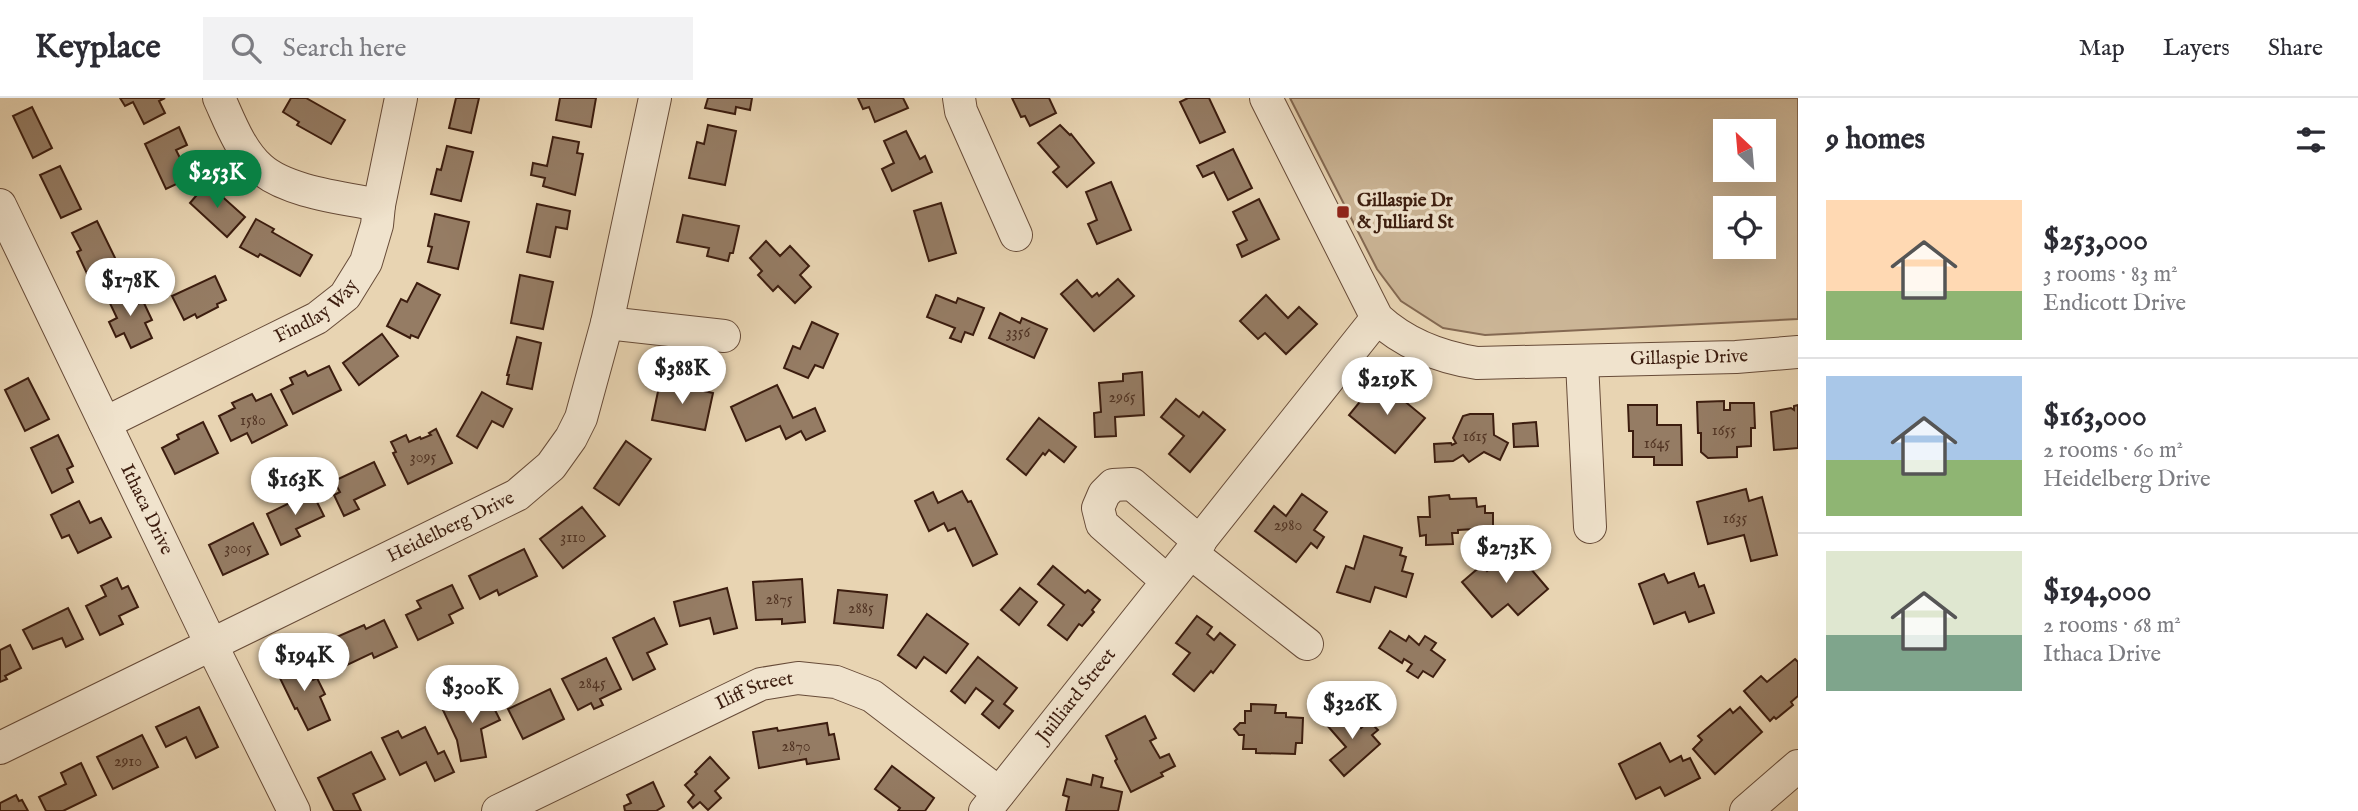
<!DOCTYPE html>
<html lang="en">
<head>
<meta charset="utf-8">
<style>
  body { margin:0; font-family:"IM FELL English",serif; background:#f2f2f3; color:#2b2b33; height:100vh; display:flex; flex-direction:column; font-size:26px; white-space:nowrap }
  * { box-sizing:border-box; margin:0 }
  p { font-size:23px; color:#7c7c81 }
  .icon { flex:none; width:38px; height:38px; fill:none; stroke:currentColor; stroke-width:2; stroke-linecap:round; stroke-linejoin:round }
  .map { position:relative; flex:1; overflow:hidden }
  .details { display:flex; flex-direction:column; background:#fff; width:560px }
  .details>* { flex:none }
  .needle { width:46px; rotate:334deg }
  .controls { position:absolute; left:1713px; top:21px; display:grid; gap:14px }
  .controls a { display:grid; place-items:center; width:63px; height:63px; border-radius:0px; background:#fff; box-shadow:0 7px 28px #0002; font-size:35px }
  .price { position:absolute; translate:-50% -60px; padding:0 16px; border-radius:24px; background:#fff; color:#222; font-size:23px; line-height:46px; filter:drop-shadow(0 2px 4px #0008) }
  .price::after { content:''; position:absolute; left:50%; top:42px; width:21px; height:16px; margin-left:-10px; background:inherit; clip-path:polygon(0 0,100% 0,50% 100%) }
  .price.current { background:#0b8043; color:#fff }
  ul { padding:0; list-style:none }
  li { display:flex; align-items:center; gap:21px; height:175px; padding:0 28px }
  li+li { border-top:2px solid #e1e1e2 }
  li span { display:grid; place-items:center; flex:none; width:196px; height:140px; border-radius:0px; color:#555 }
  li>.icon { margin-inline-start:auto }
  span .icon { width:84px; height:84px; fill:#fffc; stroke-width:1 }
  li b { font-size:30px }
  h2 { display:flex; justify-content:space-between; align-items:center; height:84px; padding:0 28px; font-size:30px }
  header { display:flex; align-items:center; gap:42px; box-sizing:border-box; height:98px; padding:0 35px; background:#fff; border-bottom:2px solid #e1e1e2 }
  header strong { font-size:33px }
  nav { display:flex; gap:38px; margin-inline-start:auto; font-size:24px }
  .search { width:490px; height:63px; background:#f2f2f3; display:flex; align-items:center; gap:18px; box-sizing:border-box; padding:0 24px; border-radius:0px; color:#7c7c81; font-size:26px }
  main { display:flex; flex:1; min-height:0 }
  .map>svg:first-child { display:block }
</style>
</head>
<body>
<header>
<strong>Keyplace</strong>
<div class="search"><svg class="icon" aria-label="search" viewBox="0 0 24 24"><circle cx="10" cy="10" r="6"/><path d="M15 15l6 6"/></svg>Search here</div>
<nav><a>Map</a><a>Layers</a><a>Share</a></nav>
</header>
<main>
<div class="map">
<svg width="1798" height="713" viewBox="0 0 1798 713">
  <rect width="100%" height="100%" fill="#e8d4b2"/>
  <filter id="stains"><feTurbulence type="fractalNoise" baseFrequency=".00286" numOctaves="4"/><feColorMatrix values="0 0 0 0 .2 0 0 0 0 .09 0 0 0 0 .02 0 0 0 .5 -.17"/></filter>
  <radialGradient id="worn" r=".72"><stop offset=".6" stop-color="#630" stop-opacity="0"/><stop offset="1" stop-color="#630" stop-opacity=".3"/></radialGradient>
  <path fill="#cbb596" stroke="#846952" stroke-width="2" fill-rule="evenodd" d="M1290,0H1798V221L1485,237L1443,230L1401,203L1377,171ZM1726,33H1764V72H1726ZM1726,110H1764V149H1726Z"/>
  <g fill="#957c64" stroke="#3c1d0f" stroke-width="2">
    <path d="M120,0H165L159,3L165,15L144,26L133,4L125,8Z"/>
    <path d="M291,0H306L345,22L331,46L297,27L299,24L283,14Z"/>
    <path d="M456,0H479L471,35L449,30Z"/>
    <path d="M560,0H596L591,29L556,22Z"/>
    <path d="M708,0H752L750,12L736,9L735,16L705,10Z"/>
    <path d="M858,0H903L908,10L875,24L869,9L863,11Z"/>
    <path d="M1012,0H1049L1056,15L1030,28L1025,18L1021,19Z"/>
    <path d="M1188,0H1209L1225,34L1200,45L1180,4Z"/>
    <path d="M32,9L52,50L33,60L13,18Z"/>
    <path d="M708,27L736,33L725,87L689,80L697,44L704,46Z"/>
    <path d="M1060,27L1070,37L1071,36L1094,65L1067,89L1053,74L1059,69L1038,45Z"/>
    <path d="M179,29L187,47L176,52L184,68L181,69L187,81L166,91L145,46Z"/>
    <path d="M906,33L920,61L925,58L932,74L892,93L882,71L894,65L884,43Z"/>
    <path d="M553,39L579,44L577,55L583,56L575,97L543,88L545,80L531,77L533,65L547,68Z"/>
    <path d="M447,48L473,54L461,103L431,96L437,71L441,72Z"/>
    <path d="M1233,51L1252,90L1228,102L1214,74L1203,79L1197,68Z"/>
    <path d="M60,68L81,111L61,120L40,77Z"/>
    <path d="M1111,84L1131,132L1097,146L1088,126L1097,122L1086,94Z"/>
    <path d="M207,85L245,119L227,139L190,105Z"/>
    <path d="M1259,101L1279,141L1242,159L1237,147L1247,142L1233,114Z"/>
    <path d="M941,105L956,155L929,163L914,113Z"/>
    <path d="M537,106L570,113L567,131L556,129L550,159L527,154Z"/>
    <path d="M435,116L469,124L458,171L428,164L432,149L428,148Z"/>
    <path d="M683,117L739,128L733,155H730L728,163L707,158L709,150L677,144Z"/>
    <path d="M256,121L274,131L272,134L312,157L300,178L260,156L258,159L240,149Z"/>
    <path d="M97,123L118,166L89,180L77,154L81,152L72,135Z"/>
    <path d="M766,143L780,158L790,148L809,168L800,177L811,189L795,205L778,188L773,193L758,177L762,173L750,160Z"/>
    <path d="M520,177L553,184L543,231L511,225Z"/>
    <path d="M215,178L226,202L217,206L218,209L197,220L195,216L184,222L172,198Z"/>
    <path d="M1118,181L1134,198L1094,233L1061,196L1077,182L1092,199L1097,195L1099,198Z"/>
    <path d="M417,185L440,197L418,240L411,237L410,240L387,228L401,201L407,204Z"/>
    <path d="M128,189L136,207L143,203L152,222L145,225L152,240L131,250L124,235L116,239L109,224L117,220L107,199Z"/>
    <path d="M936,197L956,205L958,200L984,210L973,237L965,234L961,244L950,240L955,230L927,219Z"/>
    <path d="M1266,197L1288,220L1299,209L1317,226L1286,256L1265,235L1258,241L1240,223Z"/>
    <path d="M1000,215L1020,225L1022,220L1047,231L1034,260L989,240Z"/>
    <path d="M812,224L838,236L823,270L815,267L808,280L784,270L793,248L800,251Z"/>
    <path d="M382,236L398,258L359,287L343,265Z"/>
    <path d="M517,239L541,245L532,291L507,286L509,277H507Z"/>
    <path d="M329,268L341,292L293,316L281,292L293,286L290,280L305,273L308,278Z"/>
    <path d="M1142,274L1144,317L1115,319L1116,338L1095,339L1094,315L1101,314L1099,285L1123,283V276Z"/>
    <path d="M28,280L49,321L25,333L5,292Z"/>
    <path d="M660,284L713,295L705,332L652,322Z"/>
    <path d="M1376,284L1400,303L1402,301L1425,320L1395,355L1349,317Z"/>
    <path d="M777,287L793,320L815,310L825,333L806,342L801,333L786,341L780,328L746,343L731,309Z"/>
    <path d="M482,294L512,311L503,329L492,323L477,350L457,338Z"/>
    <path d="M252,296L256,303L271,296L287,327L252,345L247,335L231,343L219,318L235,310L232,305Z"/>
    <path d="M1176,301L1199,319L1203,314L1225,332L1190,374L1169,356L1184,338L1161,319Z"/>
    <path d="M1724,303V312H1730V305H1754L1755,330H1751V348L1737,349V359L1708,360L1701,354V335H1698L1697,304Z"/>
    <path d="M1628,307H1657V327H1681L1682,367H1654V359H1633V333H1629Z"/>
    <path d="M1798,307V350L1774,352L1771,314L1791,310L1794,312V308Z"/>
    <path d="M1470,316H1493L1494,337L1508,345L1500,362L1484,354L1469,364L1463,357L1453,363L1435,364L1434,346L1451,345L1452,347L1456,345L1453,340L1463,318Z"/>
    <path d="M1039,320L1076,349L1064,364L1049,352L1045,357L1043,355L1026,377L1007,361Z"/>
    <path d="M203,324L218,355L175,376L162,350L179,341L177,337Z"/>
    <path d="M1536,324L1538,348L1514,349L1513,326Z"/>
    <path d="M436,331L452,365L408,386L393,355L396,354L391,344L406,337L409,344L420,339L421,341L431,337L429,335Z"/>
    <path d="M58,337L73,368L67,371L73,384L52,395L31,350Z"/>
    <path d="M626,343L651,361L619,407L594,390Z"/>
    <path d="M374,364L385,387L354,402L359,411L344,418L334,397L340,394L334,383Z"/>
    <path d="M1746,391L1749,403L1762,399L1777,457L1751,463L1744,437L1708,446L1697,404Z"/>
    <path d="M962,393L968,404L971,403L997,456L973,468L955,430L948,433L944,425L929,433L915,403L933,394L938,405Z"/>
    <path d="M312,394L324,418L296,431L300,438L281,447L267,416Z"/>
    <path d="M1302,396L1327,414L1314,432L1324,439L1317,450L1311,445L1296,464L1255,433L1274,408L1286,418Z"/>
    <path d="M1449,397L1450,401L1476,400L1477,409L1485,408V415H1493V430L1458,432V435H1452L1453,446L1426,447V437L1420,438L1418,419H1430L1429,399Z"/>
    <path d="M79,403L90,425L101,420L111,439L78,455L69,437L62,440L51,417Z"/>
    <path d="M582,409L605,438L563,470L540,441Z"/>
    <path d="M253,425L268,456L223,477L209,447Z"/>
    <path d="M1364,438L1402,450L1400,457L1406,459L1402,473L1413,476L1406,499L1375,489L1370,504L1337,494L1346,468L1354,471Z"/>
    <path d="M1513,450L1548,491L1518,517L1508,506L1492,519L1462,484L1482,467L1487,473Z"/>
    <path d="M524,451L537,478L499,497L497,492L480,501L469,478Z"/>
    <path d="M1053,468L1085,495L1088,492L1100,502L1092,512L1094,514L1082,528L1079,526L1067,542L1048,527L1064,507L1038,486Z"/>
    <path d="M1694,475L1699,489L1704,487L1714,515L1689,524L1685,514L1654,526L1639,486L1664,476L1668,485Z"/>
    <path d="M117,480L122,491L128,488L138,509L119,518L123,526L100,537L86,508L106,498L101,488Z"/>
    <path d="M802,481L805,524L782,526V521L756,522L753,484Z"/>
    <path d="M452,487L463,510L449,517L453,525L418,542L406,517L421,510L417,503Z"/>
    <path d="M727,490L737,530L714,536L710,520L680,528L674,504Z"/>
    <path d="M1020,490L1037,504L1019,527L1001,512Z"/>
    <path d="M838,492L887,497L883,530L834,525Z"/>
    <path d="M68,510L83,541L66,549L62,540L33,551L23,532Z"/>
    <path d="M927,516L968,546L946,575L924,559L916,570L898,557Z"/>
    <path d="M1197,518L1212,529L1207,536L1214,542L1220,535L1235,547L1213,575L1211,573L1194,593L1173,576L1190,555L1176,545Z"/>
    <path d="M654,520L667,546L647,555L655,571L633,582L613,540Z"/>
    <path d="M384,522L397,549L374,560L372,555L345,568L332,541L364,527L366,531Z"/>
    <path d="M1390,533L1406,543L1409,538L1419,547L1425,538L1436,545L1431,552L1445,562L1433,579L1423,573L1418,580L1407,573L1412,566L1404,561L1402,565L1379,550Z"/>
    <path d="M10,547L21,570L5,578L7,581L0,584V552Z"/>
    <path d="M303,559L313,582L317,580L325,596L320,599L330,622L308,632L297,610L295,611L276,572Z"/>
    <path d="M978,559L1017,590L1004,606L1013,613L999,630L982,616L993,603L976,590L965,605L951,593Z"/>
    <path d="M606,560L621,591L600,601L603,607L594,611L591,605L578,612L562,581Z"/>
    <path d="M1795,561L1798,564V598L1791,604L1793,607L1776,621L1774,619L1770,623L1744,593L1761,578L1767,584Z"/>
    <path d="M550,591L564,621L523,641L508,611Z"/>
    <path d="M485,592L500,622L481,631L486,659L461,663L457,642L443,612L455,606L458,612L466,608L464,603Z"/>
    <path d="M1251,606L1276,607L1275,615H1286V619L1303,620L1302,645H1296L1295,656L1256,655V651H1243L1244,637H1239L1234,631L1240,625H1245V613H1251Z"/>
    <path d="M199,609L218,649L196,660L186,639L166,649L156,629Z"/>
    <path d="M1740,609L1762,634L1715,676L1693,651L1702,642L1698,638L1730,611L1733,615Z"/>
    <path d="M1344,611L1361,630L1369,623L1378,632L1372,637L1380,646L1344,678L1330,662L1346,649L1326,626Z"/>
    <path d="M1145,618L1156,640L1150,643L1160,660L1169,656L1175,668L1161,675L1163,678L1131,694L1115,663L1117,661L1106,638Z"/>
    <path d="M827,625L829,637L834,636L839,661L807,666L806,661L759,670L753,634L777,630L778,633Z"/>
    <path d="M425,629L438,656L444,653L454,674L435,683L426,664L400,677L382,640L398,633L402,640Z"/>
    <path d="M142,637L158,669L113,691L97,659Z"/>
    <path d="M1660,645L1670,664L1681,658L1683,663L1690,660L1700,680L1665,698L1660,689L1636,701L1619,666Z"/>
    <path d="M371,654L385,681L353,696L361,713H334L318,680Z"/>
    <path d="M710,659L729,680L715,693L721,700L708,712L700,704L693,710L688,704L694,697L685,687L697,676L695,674Z"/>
    <path d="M81,665L96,697L63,713H46L39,699L66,686L61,675Z"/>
    <path d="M892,668L934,700L925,713H898L900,710L875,691Z"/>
    <path d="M1093,677L1103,680L1101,689L1122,694L1118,713H1066L1069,699L1063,697L1067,681L1091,687Z"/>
    <path d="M653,684L664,708L656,713H625L624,708L631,705L627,697Z"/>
    <path d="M16,697L19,703L22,702L28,713H0V705Z"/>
  </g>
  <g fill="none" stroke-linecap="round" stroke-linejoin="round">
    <g stroke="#674b38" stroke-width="34">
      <g id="minor">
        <path d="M219,0C230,24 240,52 260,70C286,94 344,100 379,107"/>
        <path d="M959,0L961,13L1016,137"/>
        <path id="s1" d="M1266,0L1377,220C1405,246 1439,259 1477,265L1736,259L1798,254"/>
        <path id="s2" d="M0,107L211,546L294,713"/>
        <path d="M607,225L724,238"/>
        <path d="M1582,264L1590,429"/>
        <path id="s3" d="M105,325L317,220L345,198L366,164L377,127L379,107L401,0"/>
        <path d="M1191,455L1307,546"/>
        <path d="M1167,483L1102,426L1098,410L1104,396L1113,387L1132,386L1200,444"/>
        <path id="s4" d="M0,650L517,397L551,368L571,340L581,320L607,225L655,0"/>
        <path id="s5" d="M498,713L761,586L798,580L836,584L872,598L999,695"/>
        <path id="s6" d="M985,713L1377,220"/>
        <path d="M1746,713L1798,668"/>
      </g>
    </g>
    <use href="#minor" stroke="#f0e3cd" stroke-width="32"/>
  </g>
  <rect fill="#8f2418" stroke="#f0e3cd" stroke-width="2.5" x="1336" y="107" width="14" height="14" rx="3.5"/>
  <g text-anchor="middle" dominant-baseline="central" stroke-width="7" stroke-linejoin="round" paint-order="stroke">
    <g font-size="16" fill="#523524">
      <text x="1018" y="235">3356</text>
      <text x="1122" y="300">2965</text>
      <text x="253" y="323">1580</text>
      <text x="1724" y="333">1655</text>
      <text x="1475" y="339">1615</text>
      <text x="1657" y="346">1645</text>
      <text x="423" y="360">3095</text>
      <text x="1735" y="421">1635</text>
      <text x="1288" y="428">2980</text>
      <text x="573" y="440">3110</text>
      <text x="238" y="451">3005</text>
      <text x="779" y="502">2875</text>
      <text x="861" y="511">2885</text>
      <text x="592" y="586">2845</text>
      <text x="796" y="649">2870</text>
      <text x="128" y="664">2910</text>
    </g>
    <g font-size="19" font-weight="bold" fill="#3c1d0f" stroke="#f0e3cd" text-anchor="start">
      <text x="1357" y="103">Gillaspie Dr<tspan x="1357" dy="22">&amp; Julliard St</tspan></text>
    </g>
    <g font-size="19" fill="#3c1d0f" stroke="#f0e3cd">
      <text stroke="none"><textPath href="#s3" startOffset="240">Findlay Way</textPath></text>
      <text stroke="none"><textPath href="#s1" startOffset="570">Gillaspie Drive</textPath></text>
      <text stroke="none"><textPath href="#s2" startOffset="338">Ithaca Drive</textPath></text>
      <text stroke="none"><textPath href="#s4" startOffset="502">Heidelberg Drive</textPath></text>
      <text stroke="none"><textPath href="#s5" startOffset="284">Iliff Street</textPath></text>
      <text stroke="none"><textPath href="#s6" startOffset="147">Juilliard Street</textPath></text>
    </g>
  </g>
  <rect width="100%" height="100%" filter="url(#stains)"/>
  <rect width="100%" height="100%" fill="url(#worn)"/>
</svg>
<div class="controls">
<a><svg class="needle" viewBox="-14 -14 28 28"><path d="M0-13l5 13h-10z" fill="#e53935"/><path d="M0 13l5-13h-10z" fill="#7c7c81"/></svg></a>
<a><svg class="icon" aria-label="locate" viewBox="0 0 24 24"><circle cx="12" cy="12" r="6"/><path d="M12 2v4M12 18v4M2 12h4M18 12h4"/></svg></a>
</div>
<b class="price current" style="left:217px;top:112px">$253K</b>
<b class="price" style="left:130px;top:220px">$178K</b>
<b class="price" style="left:682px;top:308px">$388K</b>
<b class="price" style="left:1387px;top:319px">$219K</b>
<b class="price" style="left:295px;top:419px">$163K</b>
<b class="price" style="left:1506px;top:487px">$273K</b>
<b class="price" style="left:304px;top:595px">$194K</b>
<b class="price" style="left:472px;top:627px">$300K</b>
<b class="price" style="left:1352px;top:643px">$326K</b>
</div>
<section class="details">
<h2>9 homes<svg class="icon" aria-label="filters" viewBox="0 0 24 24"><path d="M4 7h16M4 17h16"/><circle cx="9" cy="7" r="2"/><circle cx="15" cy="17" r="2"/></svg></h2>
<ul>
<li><span style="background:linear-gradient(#ffd9b3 65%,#8fb573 0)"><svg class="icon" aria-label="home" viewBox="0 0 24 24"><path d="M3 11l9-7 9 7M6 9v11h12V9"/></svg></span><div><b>$253,000</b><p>3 rooms · 83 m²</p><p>Endicott Drive</p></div></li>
<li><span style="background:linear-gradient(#a9c7e8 60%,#8fb573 0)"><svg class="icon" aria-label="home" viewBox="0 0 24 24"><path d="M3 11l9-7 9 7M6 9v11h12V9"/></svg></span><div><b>$163,000</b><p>2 rooms · 60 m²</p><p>Heidelberg Drive</p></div></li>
<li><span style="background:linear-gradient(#dfe7d0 60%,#7fa58c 0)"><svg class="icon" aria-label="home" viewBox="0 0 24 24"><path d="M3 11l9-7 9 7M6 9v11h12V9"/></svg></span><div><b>$194,000</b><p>2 rooms · 68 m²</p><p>Ithaca Drive</p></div></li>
</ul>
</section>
</main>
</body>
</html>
